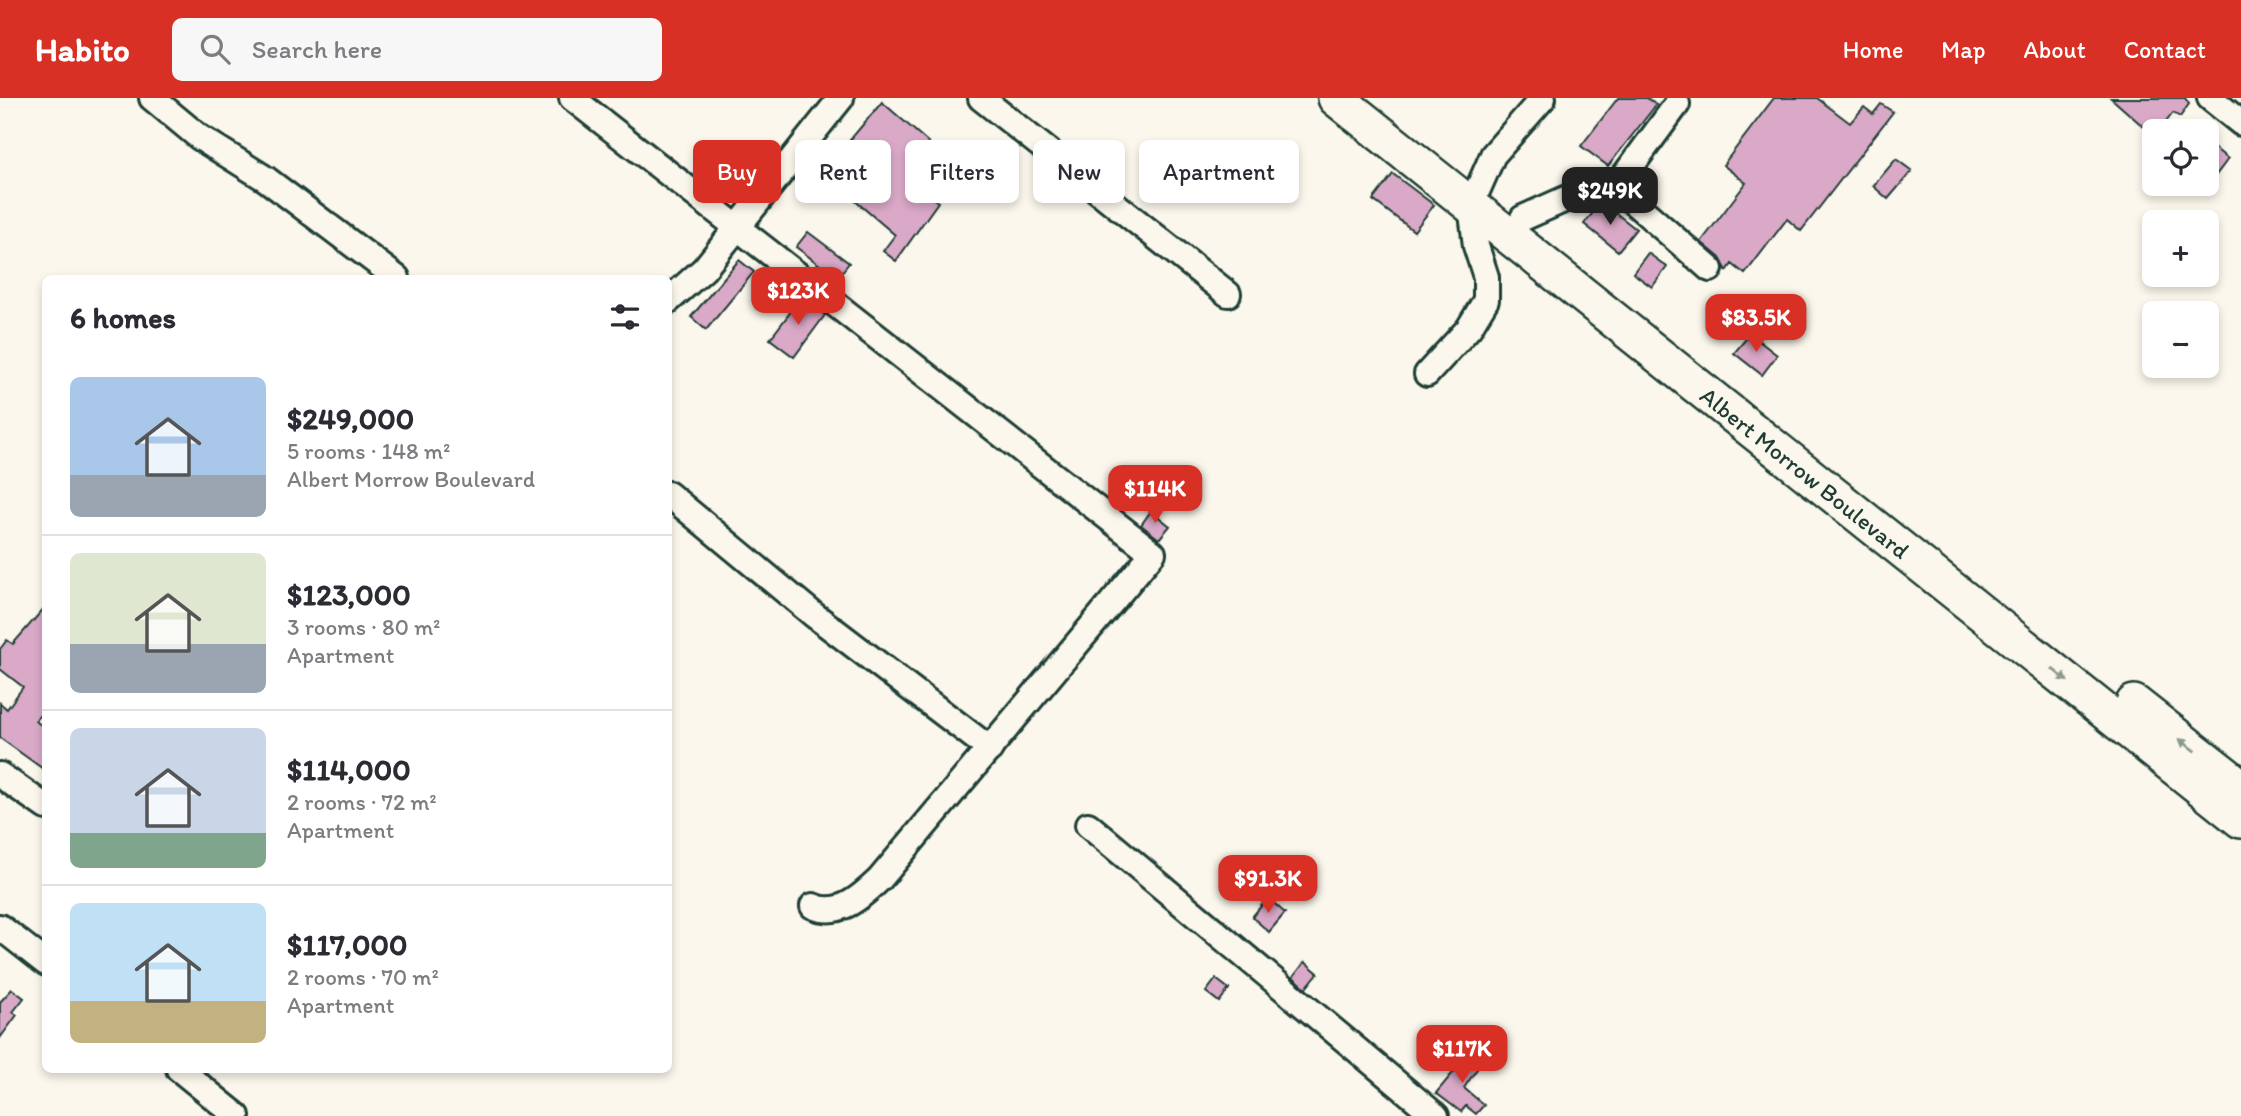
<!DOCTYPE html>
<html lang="en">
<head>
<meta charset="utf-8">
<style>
  body { margin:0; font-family:Itim,sans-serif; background:#f7f7f7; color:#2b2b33; height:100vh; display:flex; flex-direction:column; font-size:26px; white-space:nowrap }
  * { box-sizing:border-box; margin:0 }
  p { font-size:23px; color:#7c7c81 }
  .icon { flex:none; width:38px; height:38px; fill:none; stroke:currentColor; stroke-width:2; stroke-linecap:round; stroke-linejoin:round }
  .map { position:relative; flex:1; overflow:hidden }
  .drawer { position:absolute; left:42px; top:177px; width:630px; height:798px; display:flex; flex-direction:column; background:#fff; border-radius:10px; box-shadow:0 4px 10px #0003 }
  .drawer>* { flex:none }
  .guide { position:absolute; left:693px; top:42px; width:665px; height:63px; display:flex; gap:14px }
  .fabs { position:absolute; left:2142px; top:21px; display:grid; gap:14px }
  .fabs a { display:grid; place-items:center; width:77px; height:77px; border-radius:10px; background:#fff; box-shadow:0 4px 10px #0003; font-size:35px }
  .price { position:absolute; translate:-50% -60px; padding:0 16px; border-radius:14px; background:#d93025; color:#fff; font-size:23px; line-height:46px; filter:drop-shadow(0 2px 4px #0008) }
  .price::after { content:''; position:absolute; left:50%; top:42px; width:21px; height:16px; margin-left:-10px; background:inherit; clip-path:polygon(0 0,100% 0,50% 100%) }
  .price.current { background:#222; color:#fff }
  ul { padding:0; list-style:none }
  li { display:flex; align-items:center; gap:21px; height:175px; padding:0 28px }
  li+li { border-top:2px solid #e1e1e2 }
  li span { display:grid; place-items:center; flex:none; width:196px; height:140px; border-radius:10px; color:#555 }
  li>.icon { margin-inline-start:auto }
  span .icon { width:84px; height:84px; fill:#fffc; stroke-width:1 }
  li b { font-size:30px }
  h2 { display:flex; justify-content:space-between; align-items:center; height:84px; padding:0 28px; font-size:30px }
  .tag { padding:0 24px; border-radius:10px; background:#fff; box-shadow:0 4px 10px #0003; font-size:24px; line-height:63px }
  .tag.current { background:#d93025; color:#fff }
  header { display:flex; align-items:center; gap:42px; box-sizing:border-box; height:98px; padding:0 35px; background:#d93025; color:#fff }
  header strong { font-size:33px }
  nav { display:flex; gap:38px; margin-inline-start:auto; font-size:24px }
  .search { width:490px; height:63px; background:#f7f7f7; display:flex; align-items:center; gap:18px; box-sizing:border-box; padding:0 24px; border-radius:10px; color:#7c7c81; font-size:26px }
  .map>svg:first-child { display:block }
</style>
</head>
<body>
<header>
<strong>Habito</strong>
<div class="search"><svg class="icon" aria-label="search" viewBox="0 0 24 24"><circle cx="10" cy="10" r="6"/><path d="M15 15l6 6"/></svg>Search here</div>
<nav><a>Home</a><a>Map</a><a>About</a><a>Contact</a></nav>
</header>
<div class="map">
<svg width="2241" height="1018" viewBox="0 0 2241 1018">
  <rect width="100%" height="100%" fill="#fbf7ec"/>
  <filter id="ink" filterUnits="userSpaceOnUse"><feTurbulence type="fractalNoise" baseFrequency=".0143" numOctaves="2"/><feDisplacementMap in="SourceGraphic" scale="14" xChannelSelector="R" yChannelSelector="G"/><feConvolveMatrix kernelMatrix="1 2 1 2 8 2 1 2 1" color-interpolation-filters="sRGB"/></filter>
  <g filter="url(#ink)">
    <g fill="#daa9c8" stroke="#1f3d34" stroke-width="2">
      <path d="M1618,0H1647L1656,7L1608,68L1581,48Z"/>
      <path d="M1774,0H1817L1850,25L1864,9L1873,16L1881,6L1893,14L1801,133L1787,121L1745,176L1732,166L1727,173L1720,160L1701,144L1746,85L1723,67Z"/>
      <path d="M2111,0H2185L2189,6L2180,19L2173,15L2159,33H2154V38Z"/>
      <path d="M882,4L937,52L909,84L938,104L896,163L883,153L895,137L833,84L817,103L806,94Z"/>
      <path d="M2207,44L2228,61L2216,77L2207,70Z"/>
      <path d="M1896,61L1912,73L1888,101L1873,88Z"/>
      <path d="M1393,76L1434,107L1414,133L1373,102Z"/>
      <path d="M1604,106L1636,131L1618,153L1584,126L1599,107Z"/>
      <path d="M808,134L849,165L837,180L796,149Z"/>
      <path d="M1648,155L1667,169L1652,189L1633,175Z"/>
      <path d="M739,162L754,174L706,232L691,219Z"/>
      <path d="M802,199L825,217L794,259L770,241Z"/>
      <path d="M1750,236L1777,257L1762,277L1734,255Z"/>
      <path d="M1151,413L1170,428L1159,441L1141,427Z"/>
      <path d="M46,508V610L35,623L46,630V673L0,640V605L7,611L23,589L0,571V551L7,542L13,546Z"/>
      <path d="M1268,800L1285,815L1269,834L1252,819Z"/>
      <path d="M1305,864L1318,875L1306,890L1293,879Z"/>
      <path d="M1216,881L1229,891L1219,904L1206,894Z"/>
      <path d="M12,891L24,900L13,914L17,917L0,940V904Z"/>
      <path d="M1471,953L1483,962L1464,990L1484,1007L1476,1016L1466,1008L1461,1014L1436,995Z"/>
    </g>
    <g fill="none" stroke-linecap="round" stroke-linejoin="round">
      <g stroke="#1f3d34" stroke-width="30">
        <g id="minor">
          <path d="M152,0L199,39L266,81L397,180"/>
          <path d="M572,0L1153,455L880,781C862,798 839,820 813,808"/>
          <path d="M981,0L1228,196"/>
          <path d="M2210,0L2241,25"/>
          <path d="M1616,89L1710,171"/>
          <path d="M1523,120L1579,95L1616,89L1677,6"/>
          <path d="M668,203L704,171L841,0"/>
          <path d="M1427,276L1469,230L1486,202V179L1476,148L1471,107L1493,57L1543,0"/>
          <path d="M668,396L814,517L990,651"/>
          <path d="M0,677L46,709"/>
          <path d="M1088,727L1436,1018"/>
          <path d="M0,829L46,865"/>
          <path d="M179,971L237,1018"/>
        </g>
      </g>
      <g stroke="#1f3d34" stroke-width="40">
        <g id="highway">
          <path id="s1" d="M1336,0L2241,722"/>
          <path d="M2134,605L2241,689"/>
        </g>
      </g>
      <use href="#minor" stroke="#fbf7ec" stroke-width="24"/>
      <use href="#highway" stroke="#fbf7ec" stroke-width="35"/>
    </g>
    <defs><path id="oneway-solid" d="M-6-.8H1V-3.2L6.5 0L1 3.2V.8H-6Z" transform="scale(1.75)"/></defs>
    <g fill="#8d9a90">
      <use href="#oneway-solid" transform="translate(2060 577) rotate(39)"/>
      <use href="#oneway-solid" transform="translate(2187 647) rotate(-142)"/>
    </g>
  </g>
  <g text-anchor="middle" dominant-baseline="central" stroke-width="5" stroke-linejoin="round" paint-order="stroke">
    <g font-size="24" fill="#1f3d34" stroke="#fbf7ec">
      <text stroke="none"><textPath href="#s1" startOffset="600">Albert Morrow Boulevard</textPath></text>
    </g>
  </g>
</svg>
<div class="fabs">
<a><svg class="icon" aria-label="locate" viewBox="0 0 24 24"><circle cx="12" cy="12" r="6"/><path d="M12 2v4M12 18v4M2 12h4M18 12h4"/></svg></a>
<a>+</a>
<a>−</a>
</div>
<b class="price current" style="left:1610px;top:129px">$249K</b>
<b class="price" style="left:798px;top:229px">$123K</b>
<b class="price" style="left:1756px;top:256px">$83.5K</b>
<b class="price" style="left:1155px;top:427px">$114K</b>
<b class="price" style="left:1268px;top:817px">$91.3K</b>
<b class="price" style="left:1462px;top:987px">$117K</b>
<div class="guide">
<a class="tag current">Buy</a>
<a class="tag">Rent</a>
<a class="tag">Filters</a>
<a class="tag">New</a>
<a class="tag">Apartment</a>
</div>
<section class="drawer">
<h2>6 homes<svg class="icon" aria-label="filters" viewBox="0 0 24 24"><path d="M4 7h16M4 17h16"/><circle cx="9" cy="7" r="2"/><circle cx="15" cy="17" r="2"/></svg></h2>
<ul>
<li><span style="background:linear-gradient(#a9c7e8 70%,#9aa5b1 0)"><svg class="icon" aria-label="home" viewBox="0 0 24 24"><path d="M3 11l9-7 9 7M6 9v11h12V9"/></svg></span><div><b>$249,000</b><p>5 rooms · 148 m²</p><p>Albert Morrow Boulevard</p></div></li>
<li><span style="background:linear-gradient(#dfe7d0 65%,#9aa5b1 0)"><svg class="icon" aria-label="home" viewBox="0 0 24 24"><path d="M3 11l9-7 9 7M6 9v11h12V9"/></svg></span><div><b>$123,000</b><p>3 rooms · 80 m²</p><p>Apartment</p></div></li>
<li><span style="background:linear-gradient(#c9d6e8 75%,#7fa58c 0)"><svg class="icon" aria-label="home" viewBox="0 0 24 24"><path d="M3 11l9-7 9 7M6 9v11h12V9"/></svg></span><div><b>$114,000</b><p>2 rooms · 72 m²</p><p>Apartment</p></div></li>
<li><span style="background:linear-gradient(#bfe0f5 70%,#c2b280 0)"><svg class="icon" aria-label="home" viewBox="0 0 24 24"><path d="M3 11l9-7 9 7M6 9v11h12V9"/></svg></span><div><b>$117,000</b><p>2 rooms · 70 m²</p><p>Apartment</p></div></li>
</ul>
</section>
</div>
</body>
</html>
